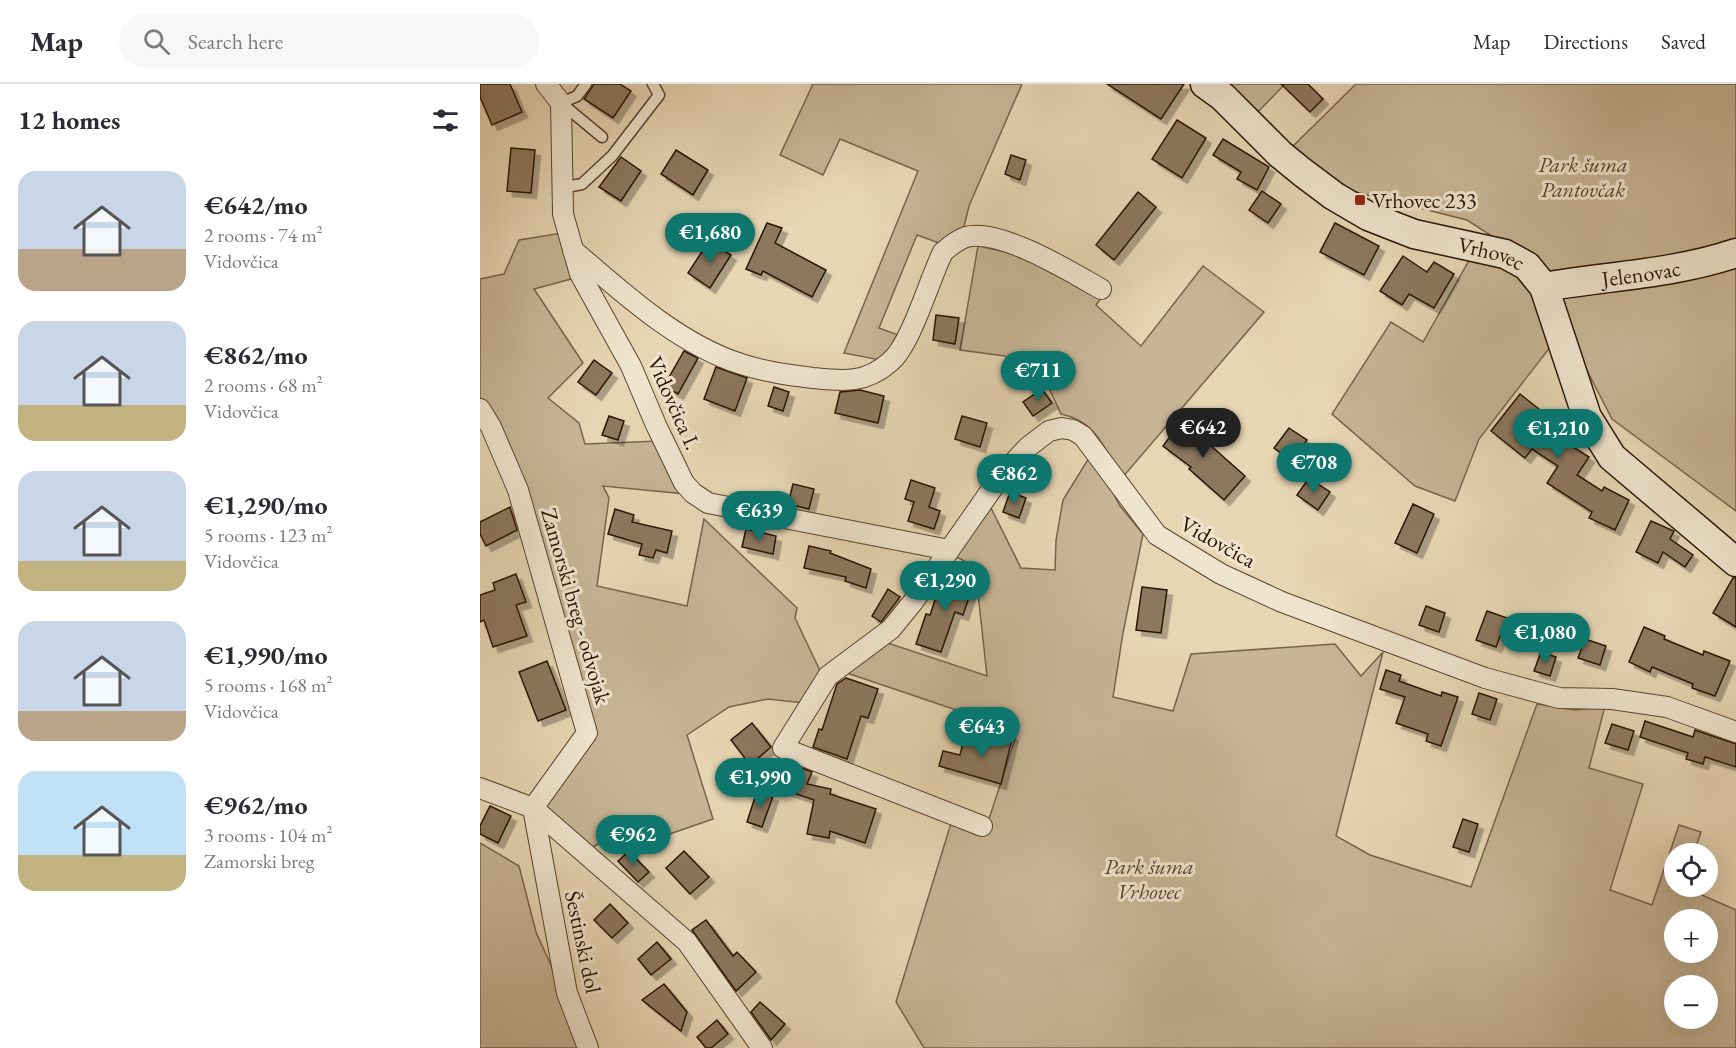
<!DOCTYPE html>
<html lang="en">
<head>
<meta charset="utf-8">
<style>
  body { margin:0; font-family:"EB Garamond",serif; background:#f7f7f7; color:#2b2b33; height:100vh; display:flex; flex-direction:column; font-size:22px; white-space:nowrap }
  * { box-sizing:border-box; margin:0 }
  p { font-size:20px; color:#7c7c81 }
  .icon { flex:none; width:33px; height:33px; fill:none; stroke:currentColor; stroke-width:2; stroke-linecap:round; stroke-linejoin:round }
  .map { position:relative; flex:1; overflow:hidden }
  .side { display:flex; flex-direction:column; background:#fff; width:480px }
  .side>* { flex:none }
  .controls { position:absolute; left:1184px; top:759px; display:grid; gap:12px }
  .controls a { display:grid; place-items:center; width:54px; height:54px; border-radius:50%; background:#fff; box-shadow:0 6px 24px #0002; font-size:30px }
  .price { position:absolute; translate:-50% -51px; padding:0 14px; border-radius:21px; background:#0f766e; color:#fff; font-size:20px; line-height:39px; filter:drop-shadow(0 2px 3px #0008) }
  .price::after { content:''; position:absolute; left:50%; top:36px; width:18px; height:14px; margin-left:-9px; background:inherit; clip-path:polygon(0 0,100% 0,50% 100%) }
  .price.selected { background:#222; color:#fff }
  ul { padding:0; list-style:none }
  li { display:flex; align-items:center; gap:18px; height:150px; padding:0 18px }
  li span { display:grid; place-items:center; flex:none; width:168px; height:120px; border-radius:18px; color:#555 }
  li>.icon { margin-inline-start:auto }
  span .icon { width:72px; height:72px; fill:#fffc; stroke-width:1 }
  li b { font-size:26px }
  h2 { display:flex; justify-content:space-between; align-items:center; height:72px; padding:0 18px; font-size:26px }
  header { display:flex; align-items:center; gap:36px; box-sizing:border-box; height:84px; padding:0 30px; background:#fff; border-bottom:2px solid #e1e1e2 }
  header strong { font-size:28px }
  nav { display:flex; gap:33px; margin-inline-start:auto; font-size:21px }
  .search { width:420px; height:54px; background:#f7f7f7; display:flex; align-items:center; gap:15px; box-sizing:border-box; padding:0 21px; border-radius:33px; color:#7c7c81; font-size:22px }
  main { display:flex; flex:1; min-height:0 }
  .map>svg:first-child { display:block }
</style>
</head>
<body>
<header>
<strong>Map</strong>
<div class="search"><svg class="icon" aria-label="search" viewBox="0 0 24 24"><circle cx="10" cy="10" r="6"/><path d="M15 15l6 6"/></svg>Search here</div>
<nav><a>Map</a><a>Directions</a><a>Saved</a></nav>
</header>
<main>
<section class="side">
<h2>12 homes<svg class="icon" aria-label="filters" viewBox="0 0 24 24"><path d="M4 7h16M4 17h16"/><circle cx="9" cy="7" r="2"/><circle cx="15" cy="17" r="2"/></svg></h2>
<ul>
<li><span style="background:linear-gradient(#c9d6e8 65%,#b9a48a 0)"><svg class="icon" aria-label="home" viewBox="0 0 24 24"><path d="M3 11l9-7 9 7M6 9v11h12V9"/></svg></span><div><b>€642/mo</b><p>2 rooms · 74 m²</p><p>Vidovčica</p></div></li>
<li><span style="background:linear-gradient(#c9d6e8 70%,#c2b280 0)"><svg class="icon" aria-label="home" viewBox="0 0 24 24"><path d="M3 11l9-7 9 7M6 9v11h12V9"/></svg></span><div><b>€862/mo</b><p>2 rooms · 68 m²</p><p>Vidovčica</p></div></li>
<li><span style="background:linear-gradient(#c9d6e8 75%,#c2b280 0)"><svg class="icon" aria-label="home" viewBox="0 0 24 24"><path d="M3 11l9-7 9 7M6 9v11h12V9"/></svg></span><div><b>€1,290/mo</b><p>5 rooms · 123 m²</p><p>Vidovčica</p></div></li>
<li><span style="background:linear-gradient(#c9d6e8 75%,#b9a48a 0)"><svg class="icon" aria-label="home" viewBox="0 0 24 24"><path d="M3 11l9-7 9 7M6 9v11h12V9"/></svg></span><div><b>€1,990/mo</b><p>5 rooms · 168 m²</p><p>Vidovčica</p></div></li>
<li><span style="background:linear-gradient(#bfe0f5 70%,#c2b280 0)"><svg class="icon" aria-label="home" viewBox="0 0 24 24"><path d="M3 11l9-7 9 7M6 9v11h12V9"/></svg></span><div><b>€962/mo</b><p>3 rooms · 104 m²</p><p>Zamorski breg</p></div></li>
</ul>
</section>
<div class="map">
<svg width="1256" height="964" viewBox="0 0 1256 964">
  <defs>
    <filter id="shadow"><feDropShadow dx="5.5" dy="5.5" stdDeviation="0" flood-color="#0004"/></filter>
  </defs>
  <rect width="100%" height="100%" fill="#e7d6b4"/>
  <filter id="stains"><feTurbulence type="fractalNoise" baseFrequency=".00333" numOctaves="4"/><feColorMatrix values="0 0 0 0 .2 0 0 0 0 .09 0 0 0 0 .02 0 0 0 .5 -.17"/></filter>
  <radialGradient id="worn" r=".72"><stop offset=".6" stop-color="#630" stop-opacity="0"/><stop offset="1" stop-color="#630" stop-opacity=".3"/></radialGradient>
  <g fill="#c7b596" stroke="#78644c" stroke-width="1.5" fill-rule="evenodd">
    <path d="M333,0H542L489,122L483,147L459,159L437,151L399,244L421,252L400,276L364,269L438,87L360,55L343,91L300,71Z"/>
    <path d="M744,0H805L775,31Z"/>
    <path d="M876,0H1256V160L1123,185L1066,187L987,136L856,103L807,68Z"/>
    <path d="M82,149L95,194L54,205L103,279L68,314L99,339L105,360L179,357L207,410L123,402L129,414L117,502L207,522L224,435L317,524L315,534L342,591L324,619L288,615L249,623L207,651L233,735L155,762L142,745L110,765L61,724L114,652L0,318V195L24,190L39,156Z"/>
    <path d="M498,162L541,171L622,213L616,221L661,262L723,182L784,228L642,394C625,365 616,337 581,330L567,300L525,272L480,266Z"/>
    <path d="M991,173L1027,183L1049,199L1071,262L999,355L975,417L935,402L852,330L911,238L943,258Z"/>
    <path d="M1256,175V427L1132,335L1081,236L1078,210Z"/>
    <path d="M612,369L640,422L663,450L643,549L633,613L693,627L711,570L855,560L881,592L903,568L856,752L890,771L991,803L1057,620L1095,626L1125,622L1109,684L1163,700L1130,806L1172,821L1199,741L1221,748L1214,769L1194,770V802L1204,803L1256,826V964H444L416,918L472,736L508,738L539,643L488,630L361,587L402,557L507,592L495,482L472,471L509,420L541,484L575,486L576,456L583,416ZM1194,836H1227V868H1194ZM1194,902H1227V934H1194Z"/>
    <path d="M0,759L39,782L56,848L108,964H0Z"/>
  </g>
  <g fill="#8c785e" stroke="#291301" stroke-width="1.5" filter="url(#shadow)">
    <path d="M0,0H30L42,28L12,41L0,13Z"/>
    <path d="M114,0H140L151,7L133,34L104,15Z"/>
    <path d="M627,0H704L681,35Z"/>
    <path d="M801,0H828L843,15L830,28Z"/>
    <path d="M697,36L726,54L702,94L672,75Z"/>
    <path d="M743,55L789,83L777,106L757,95L761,88L733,71Z"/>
    <path d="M31,64L55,66L51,109L27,107Z"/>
    <path d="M196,66L228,86L213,111L181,90Z"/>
    <path d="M531,71L546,76L540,96L525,90Z"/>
    <path d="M141,73L161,87L141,117L119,103Z"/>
    <path d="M782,107L801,120L788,139L769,126Z"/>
    <path d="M658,108L676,123L634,176L616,161Z"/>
    <path d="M287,139L302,144L295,159L346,186L332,213L283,187L281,191L266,185Z"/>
    <path d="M855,139L899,162L884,191L840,168Z"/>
    <path d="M229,157L251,171L230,204L208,189Z"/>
    <path d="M923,172L947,188L954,178L974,190L954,224L929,210L922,221L900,207Z"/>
    <path d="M456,231L479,234L475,260L453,256Z"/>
    <path d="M204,267L218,274L198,310L184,302Z"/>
    <path d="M114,276L132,289L116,311L98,298Z"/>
    <path d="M236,283L267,294L255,327L224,315Z"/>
    <path d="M294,303L309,308L303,327L288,322Z"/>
    <path d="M562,305L572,319L553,332L543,318Z"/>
    <path d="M380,306L404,312L398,339L355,329L360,308Z"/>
    <path d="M1040,310L1074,337L1067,346L1109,373L1097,391L1122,407L1124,403L1149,416L1135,446L1109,434L1112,428L1067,399L1078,382L1052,365L1045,374L1011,347Z"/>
    <path d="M129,332L144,337L138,356L122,351Z"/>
    <path d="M482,332L507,339L500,363L475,355Z"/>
    <path d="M705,332L725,348L721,353L765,392L744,416L709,385L711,383L683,362Z"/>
    <path d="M809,344L827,356L812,377L794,364Z"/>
    <path d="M829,394L850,408L838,426L817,411Z"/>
    <path d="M431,396L455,404L449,423L460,427L454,445L428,437L434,418L425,415Z"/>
    <path d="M313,400L334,405L329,425L308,420Z"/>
    <path d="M530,408L546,414L539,434L523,428Z"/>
    <path d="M933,420L954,430L937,469L915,459Z"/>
    <path d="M30,423L37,446L6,462L0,450V438Z"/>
    <path d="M135,425L154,431L152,438L192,447L187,469L176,466L173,474L159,471L162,460L128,450Z"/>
    <path d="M1171,437L1194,447L1190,455L1213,471L1205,483L1183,468L1178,479L1156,468Z"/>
    <path d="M266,445L296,452L293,470L262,463Z"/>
    <path d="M329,462L351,467L350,469L391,485L386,504L365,497L366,493L324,484Z"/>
    <path d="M36,490L46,518L36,521L47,552L13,563L4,536L0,538V511L15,506L13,499Z"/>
    <path d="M467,490L494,499L483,531L475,528L461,568L436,560L446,530L450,531L461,498Z"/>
    <path d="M1253,494H1256V543L1233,529Z"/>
    <path d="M662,503L687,506L681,549L656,546Z"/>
    <path d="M408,505L420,513L401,538L392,532Z"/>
    <path d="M946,522L965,529L959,548L939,541Z"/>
    <path d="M1007,527L1027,534L1016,563L996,556Z"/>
    <path d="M1164,543L1185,552L1184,555L1223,571L1224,567L1250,577L1235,612L1212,604L1213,600L1172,583L1170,588L1149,578Z"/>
    <path d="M1105,555L1126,562L1120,581L1098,574Z"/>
    <path d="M1061,568L1076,573L1070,592L1054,587Z"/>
    <path d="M67,577L86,626L58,637L39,588Z"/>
    <path d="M906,586L921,591L919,597L961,612L962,608L978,613L961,662L946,657L948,650L916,639L925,613L900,605Z"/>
    <path d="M366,594L398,605L388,634L381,632L367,675L333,663L339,645L342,646L357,600Z"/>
    <path d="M999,609L1017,615L1010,636L992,630Z"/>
    <path d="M1165,637L1213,653L1215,646L1256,660V683L1225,673L1223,680L1206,675L1208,669L1160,653Z"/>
    <path d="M272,639L291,663L270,681L251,656Z"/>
    <path d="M1132,640L1154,647L1148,666L1125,659Z"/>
    <path d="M510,645L533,651L521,700L459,682L463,667L480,671L483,658L503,662L505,653H507Z"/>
    <path d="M312,680L332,688L327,700L351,705L350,710L396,725L385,759L350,747L349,754L327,750L334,716L296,703L298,694L307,696Z"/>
    <path d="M277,707L293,712L282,743L267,738Z"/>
    <path d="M10,722L31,732L18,759L0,750V742Z"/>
    <path d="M983,735L998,740L989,768L973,763Z"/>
    <path d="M149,767L169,788L158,798L138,777Z"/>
    <path d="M204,767L229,793L210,810L186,784Z"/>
    <path d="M130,820L148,839L132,854L114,836Z"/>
    <path d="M226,836L253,872L257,868L276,888L256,907L212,846Z"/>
    <path d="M177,858L191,875L171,891L158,875Z"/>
    <path d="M184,900L207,928L201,947L162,916Z"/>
    <path d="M280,918L305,940L291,956L271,928Z"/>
    <path d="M237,936L248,950L231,964H226L217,953Z"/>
  </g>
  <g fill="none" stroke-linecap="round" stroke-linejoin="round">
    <g stroke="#58442e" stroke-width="13">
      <g id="lane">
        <path d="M106,0L97,12L81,19L122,53"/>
        <path d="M81,104L102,100L132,72L179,11L173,0"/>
      </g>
    </g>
    <g stroke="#58442e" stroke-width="22">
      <g id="street">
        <path d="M66,0L81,19L83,130L100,190L151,282L176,341L204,399L213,409L228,419L469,466"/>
        <path d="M93,166C142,208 198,260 261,280C285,288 309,291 333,294C363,297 385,300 410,278C431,261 449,196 463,168C470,162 477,156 486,153C520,144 591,188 621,205"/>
        <path d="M0,325L11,343L38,406L107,649L53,724L87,909L108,964"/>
        <path d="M0,704L53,724L207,858L282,964"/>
        <path d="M502,742L303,664L348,592L411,545L433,518L521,392L548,363L569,347L582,344L593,346L603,352L677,451L741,490L802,518L1005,594L1079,614L1132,615L1187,623L1256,648"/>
      </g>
    </g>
    <g stroke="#291301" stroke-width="31">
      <g id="secondary">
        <path id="s1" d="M725,0L743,13L800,70L822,88L854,112L888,132L934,150L1025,170L1047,182L1064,203L1107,333L1132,373L1256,478"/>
        <path id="s2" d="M1064,203C1128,192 1194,190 1256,169"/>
      </g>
    </g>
    <use href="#lane" stroke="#efe4ce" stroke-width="10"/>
    <use href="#street" stroke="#efe4ce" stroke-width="20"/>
    <use href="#secondary" stroke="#efe4ce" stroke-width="28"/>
  </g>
  <rect fill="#8f2418" stroke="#efe4ce" stroke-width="2" x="874" y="110" width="12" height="12" rx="3"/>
  <g text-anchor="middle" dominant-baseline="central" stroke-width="6" stroke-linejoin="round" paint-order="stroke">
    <g font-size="22" font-style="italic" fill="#58442e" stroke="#efe4ce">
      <text x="1103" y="80">Park šuma<tspan x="1103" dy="25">Pantovčak</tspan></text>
      <text x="669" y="782">Park šuma<tspan x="669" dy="25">Vrhovec</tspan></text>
    </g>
    <g font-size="22" fill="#291301" stroke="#efe4ce" text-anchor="start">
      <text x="892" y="116">Vrhovec 233</text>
    </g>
    <g font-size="22" fill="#291301" stroke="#efe4ce">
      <text stroke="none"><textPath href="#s1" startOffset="340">Vrhovec</textPath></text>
      <text stroke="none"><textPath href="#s2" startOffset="98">Jelenovac</textPath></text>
      <text transform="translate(194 319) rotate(66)">Vidovčica I.</text>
      <text transform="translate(738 458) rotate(29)">Vidovčica</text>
      <text transform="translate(96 522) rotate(74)">Zamorski breg - odvojak</text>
      <text transform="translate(103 858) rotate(78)">Šestinski dol</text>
    </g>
  </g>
  <rect width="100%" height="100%" filter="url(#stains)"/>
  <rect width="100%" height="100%" fill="url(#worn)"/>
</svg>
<div class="controls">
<a><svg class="icon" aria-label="locate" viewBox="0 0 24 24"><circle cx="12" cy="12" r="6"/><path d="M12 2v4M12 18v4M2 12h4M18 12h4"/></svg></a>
<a>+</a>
<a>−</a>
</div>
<b class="price" style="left:230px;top:180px">€1,680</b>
<b class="price" style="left:558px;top:318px">€711</b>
<b class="price selected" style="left:723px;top:375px">€642</b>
<b class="price" style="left:1078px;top:376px">€1,210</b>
<b class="price" style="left:834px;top:410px">€708</b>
<b class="price" style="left:534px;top:421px">€862</b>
<b class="price" style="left:279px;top:458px">€639</b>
<b class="price" style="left:465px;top:528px">€1,290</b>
<b class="price" style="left:1065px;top:580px">€1,080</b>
<b class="price" style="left:502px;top:674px">€643</b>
<b class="price" style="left:280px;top:725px">€1,990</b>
<b class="price" style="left:153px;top:782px">€962</b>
</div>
</main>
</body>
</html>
